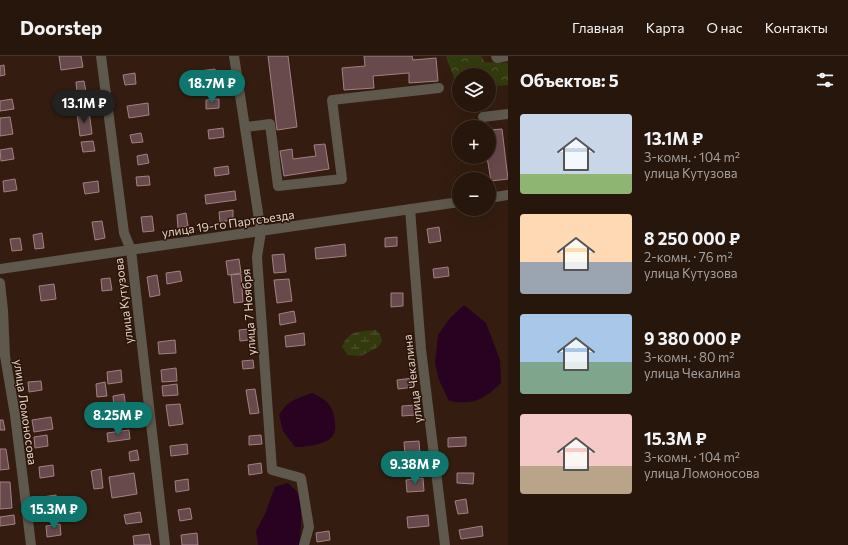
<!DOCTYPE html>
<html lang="ru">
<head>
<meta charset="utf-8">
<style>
  body { margin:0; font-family:Commissioner,sans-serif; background:#33231a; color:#f1f3f6; height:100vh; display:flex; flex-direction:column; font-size:15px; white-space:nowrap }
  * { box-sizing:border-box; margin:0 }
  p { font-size:13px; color:#a49f9d }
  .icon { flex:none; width:22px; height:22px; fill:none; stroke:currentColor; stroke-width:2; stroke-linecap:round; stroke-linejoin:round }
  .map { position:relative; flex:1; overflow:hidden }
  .panel { display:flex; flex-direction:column; background:#27160c; width:340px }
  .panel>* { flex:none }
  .fabs { position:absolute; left:452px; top:12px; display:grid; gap:8px }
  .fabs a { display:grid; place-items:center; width:44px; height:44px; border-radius:50%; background:#27160c; box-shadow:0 4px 16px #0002,0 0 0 1px #43352d; font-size:20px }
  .price { position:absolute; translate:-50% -34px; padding:0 9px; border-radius:14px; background:#0f766e; color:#fff; font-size:13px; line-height:26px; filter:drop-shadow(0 1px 2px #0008) }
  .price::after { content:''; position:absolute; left:50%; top:24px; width:12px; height:9px; margin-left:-6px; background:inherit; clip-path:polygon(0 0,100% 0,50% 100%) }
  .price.current { background:#222; color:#fff }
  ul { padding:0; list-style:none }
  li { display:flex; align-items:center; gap:12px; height:100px; padding:0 12px }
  li span { display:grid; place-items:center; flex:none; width:112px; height:80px; border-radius:4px; color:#555 }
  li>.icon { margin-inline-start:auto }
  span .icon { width:48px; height:48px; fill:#fffc; stroke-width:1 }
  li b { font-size:17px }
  h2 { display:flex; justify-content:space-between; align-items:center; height:48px; padding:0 12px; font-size:17px }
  header { display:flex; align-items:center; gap:24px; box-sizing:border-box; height:56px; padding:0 20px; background:#27160c; border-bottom:1px solid #43352d }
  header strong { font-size:19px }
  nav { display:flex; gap:22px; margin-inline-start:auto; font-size:14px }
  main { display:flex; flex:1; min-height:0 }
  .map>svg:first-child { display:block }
</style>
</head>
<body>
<header>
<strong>Doorstep</strong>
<nav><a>Главная</a><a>Карта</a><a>О нас</a><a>Контакты</a></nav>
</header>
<main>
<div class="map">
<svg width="508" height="489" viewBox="0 0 508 489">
  <defs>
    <pattern id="forest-crowns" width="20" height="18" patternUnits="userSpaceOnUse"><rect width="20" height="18" fill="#333a0e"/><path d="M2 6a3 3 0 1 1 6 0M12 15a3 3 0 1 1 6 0" fill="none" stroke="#505630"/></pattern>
    <pattern id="wetland-marsh" width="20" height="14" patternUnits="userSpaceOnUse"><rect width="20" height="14" fill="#333a0e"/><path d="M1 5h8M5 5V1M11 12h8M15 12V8" fill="none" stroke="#505630"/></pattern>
  </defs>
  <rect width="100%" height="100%" fill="#341d10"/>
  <path fill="url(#forest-crowns)" d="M446,0H481L485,6L508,7V29L489,31V19H459L458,33Z"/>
  <path fill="url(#wetland-marsh)" d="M376,274L380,278L382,285L378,291L361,300L348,299L342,291C349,273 360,276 376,274Z"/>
  <g fill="#280220">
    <path d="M464,249L486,267L500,304L501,327C483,344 474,349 449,345L439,324L435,307L438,279L450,262Z"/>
    <path d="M312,337C327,344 334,350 335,367C336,373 335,378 331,382C323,389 305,391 295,391L283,375L279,359C288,344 296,343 312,337Z"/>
    <path d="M288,427C291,430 295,433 297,436C303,445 301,479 299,489H258L256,475L265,458L275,431Z"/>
  </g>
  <g fill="#68494c" stroke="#a38083">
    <path d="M59,0H81L83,11L61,14Z"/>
    <path d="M268,0H288L297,71L277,74Z"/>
    <path d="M364,0H412L413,4L436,2L438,25L409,27V17L373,20L374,32L344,34L342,12L365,10Z"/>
    <path d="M4,9L5,19L0,20V10Z"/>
    <path d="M215,13L216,21L200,23L199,15Z"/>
    <path d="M135,17L136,28L125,29L123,19Z"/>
    <path d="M84,25L86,36L77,37L76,26Z"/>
    <path d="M12,43L14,53L0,55V45Z"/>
    <path d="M219,43V52L206,53V44Z"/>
    <path d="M148,47L149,59L129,62L127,50Z"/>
    <path d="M89,55L92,78L80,80L77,57Z"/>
    <path d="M10,61L13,78L0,80V62Z"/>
    <path d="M223,72L224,81L209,83L208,74Z"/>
    <path d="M502,73L508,123L491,125L487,101H489V74Z"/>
    <path d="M141,77L143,86L132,87L130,79Z"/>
    <path d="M93,85L95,95L83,96L81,86Z"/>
    <path d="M325,88L329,113L284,120L280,95L292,93L293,103L316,100L314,89Z"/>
    <path d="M12,92L14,103L1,105L0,94Z"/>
    <path d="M147,98L149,107L138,109L137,100Z"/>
    <path d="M228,110L229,118L215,120L214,112Z"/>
    <path d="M149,120L150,129L137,130L136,121Z"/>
    <path d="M15,123L17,134L4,136L3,125Z"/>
    <path d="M98,125L99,136L85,138L83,127Z"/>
    <path d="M235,135L236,144L206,148L205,139Z"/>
    <path d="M233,154V164L220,166L219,156Z"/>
    <path d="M186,157L188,170L178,172L177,159Z"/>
    <path d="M152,160L154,175L143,176L141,161Z"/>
    <path d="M102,165L105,182L95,184L92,166Z"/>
    <path d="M439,171L441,185L429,187L427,173Z"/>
    <path d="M42,177L44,192L35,193L33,179Z"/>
    <path d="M397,181V190L385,191V182Z"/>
    <path d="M20,182L22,194L12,195L10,183Z"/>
    <path d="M345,188L346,200L316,203L315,192Z"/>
    <path d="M284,198L286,216L274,217L272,199Z"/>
    <path d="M239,203L241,217L228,219L226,205Z"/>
    <path d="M448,211L449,220L434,222L433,213Z"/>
    <path d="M180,215L182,225L167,228L166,217Z"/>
    <path d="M241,218L243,246L234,247L231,219Z"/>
    <path d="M157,219L160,239L150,241L147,221Z"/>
    <path d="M110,222L112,234L102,235L101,223Z"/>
    <path d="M289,223L292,245L277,247L274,224Z"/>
    <path d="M54,228L56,243L41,245L39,230Z"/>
    <path d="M391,237H403V250L391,251Z"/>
    <path d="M294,255L296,266L280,269L279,258Z"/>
    <path d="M249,273L250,284L240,285L239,274Z"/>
    <path d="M304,277L305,289L286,291L285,280Z"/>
    <path d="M175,284L176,297L159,298L158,286Z"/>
    <path d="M253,304L254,312L243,313L242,305Z"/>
    <path d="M176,312L177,325L162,326L161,314Z"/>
    <path d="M121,314L122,326L108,328L107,316Z"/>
    <path d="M413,322L414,331L398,333L397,324Z"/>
    <path d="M41,325L42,334L29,336L28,326Z"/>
    <path d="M105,326L107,340L97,341L96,328Z"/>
    <path d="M177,328L178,339L163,340L162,330Z"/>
    <path d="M255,333L259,357L250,358L246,334Z"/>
    <path d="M124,338L126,352L114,354L113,340Z"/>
    <path d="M180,348L183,368L169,370L166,349Z"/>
    <path d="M416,349V359L402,360V350Z"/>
    <path d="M51,361L53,373L34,376L32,364Z"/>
    <path d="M0,364H3L5,374H0Z"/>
    <path d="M129,374L130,383L108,386L107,377Z"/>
    <path d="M47,379L48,390L35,392L34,381Z"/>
    <path d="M261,379L262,388L249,389V380Z"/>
    <path d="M466,381V390L448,391V382Z"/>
    <path d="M419,385L420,398L405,399L404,386Z"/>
    <path d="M187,388L188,398L171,400L170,390Z"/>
    <path d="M0,393H6L9,413L0,414Z"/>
    <path d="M137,394L139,404L130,405L129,396Z"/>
    <path d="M261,407L262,417L249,419L248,409Z"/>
    <path d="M53,409L54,420L40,422L39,411Z"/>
    <path d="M101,413L103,432L94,433L91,415Z"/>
    <path d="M134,417L137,438L112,442L109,421Z"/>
    <path d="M457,417H474L473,428L457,427Z"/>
    <path d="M423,422L424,435L407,436L406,424Z"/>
    <path d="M188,423L189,434L176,436L175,425Z"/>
    <path d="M0,426H10L12,452L0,453Z"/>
    <path d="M56,439L58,451L43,453L42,441Z"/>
    <path d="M466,443L468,457L458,458L455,445Z"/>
    <path d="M190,452L192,463L180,465L178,454Z"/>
    <path d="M140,456L142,466L126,468L124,459Z"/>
    <path d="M14,459L15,468L0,470V461Z"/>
    <path d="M428,459L429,470L408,472L407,461Z"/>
    <path d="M60,468L61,479L47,481L46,470Z"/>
    <path d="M482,470L483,480L461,483L459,474Z"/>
    <path d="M329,475L330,484L317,486L316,477Z"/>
    <path d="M197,477L198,489H182L181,479Z"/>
    <path d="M149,478L151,489H134L133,480Z"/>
  </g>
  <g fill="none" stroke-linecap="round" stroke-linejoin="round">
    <g stroke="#5e584d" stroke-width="10">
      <path d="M101,0L124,177L131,194L165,489"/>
      <path d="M234,0L261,176L257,201L272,414L301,422L309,471L304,489"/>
      <path d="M496,0L497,2L508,0"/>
      <path d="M483,61L508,58"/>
      <path d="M245,71L270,68L278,130L342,123L332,44L439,32"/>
      <path d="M489,142L508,139"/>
      <path d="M410,153L421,293L445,489"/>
      <path d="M0,213L459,146"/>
      <path d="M0,227L3,254L5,300L15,359L31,489"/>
    </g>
  </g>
  <g text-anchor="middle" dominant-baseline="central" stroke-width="3" stroke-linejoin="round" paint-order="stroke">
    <g font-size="12" fill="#e3d2ca" stroke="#2a1307">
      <text transform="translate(228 167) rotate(-8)">улица 19-го Партсъезда</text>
      <text transform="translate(123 245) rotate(-97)">улица Кутузова</text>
      <text transform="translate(248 256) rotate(-94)">улица 7 Ноября</text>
      <text transform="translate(412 323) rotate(-97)">улица Чекалина</text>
      <text transform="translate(26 356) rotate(82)">улица Ломоносова</text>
    </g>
  </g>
</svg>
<div class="fabs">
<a><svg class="icon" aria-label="layers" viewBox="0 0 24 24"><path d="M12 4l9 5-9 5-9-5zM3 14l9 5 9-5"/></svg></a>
<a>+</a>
<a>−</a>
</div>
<b class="price" style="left:212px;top:48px">18.7M ₽</b>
<b class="price current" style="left:84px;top:68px">13.1M ₽</b>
<b class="price" style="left:118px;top:380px">8.25M ₽</b>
<b class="price" style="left:415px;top:429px">9.38M ₽</b>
<b class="price" style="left:54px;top:474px">15.3M ₽</b>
</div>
<section class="panel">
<h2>Объектов: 5<svg class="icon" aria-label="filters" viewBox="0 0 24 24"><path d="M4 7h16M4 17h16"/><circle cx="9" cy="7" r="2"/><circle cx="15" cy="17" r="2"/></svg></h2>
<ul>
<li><span style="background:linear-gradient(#c9d6e8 75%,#8fb573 0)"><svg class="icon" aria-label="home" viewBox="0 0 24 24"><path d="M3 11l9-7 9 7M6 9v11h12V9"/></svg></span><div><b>13.1M ₽</b><p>3-комн. · 104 m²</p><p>улица Кутузова</p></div></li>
<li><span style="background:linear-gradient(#ffd9b3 60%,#9aa5b1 0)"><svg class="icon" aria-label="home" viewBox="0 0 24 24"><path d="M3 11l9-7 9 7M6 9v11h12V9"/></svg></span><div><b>8 250 000 ₽</b><p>2-комн. · 76 m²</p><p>улица Кутузова</p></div></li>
<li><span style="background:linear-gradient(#a9c7e8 60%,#7fa58c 0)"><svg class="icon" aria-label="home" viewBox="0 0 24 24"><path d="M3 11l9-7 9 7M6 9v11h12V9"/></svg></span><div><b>9 380 000 ₽</b><p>3-комн. · 80 m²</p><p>улица Чекалина</p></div></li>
<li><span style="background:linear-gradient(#f6c9c9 65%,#b9a48a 0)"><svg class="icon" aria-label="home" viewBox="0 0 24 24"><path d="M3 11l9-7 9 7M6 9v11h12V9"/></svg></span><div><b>15.3M ₽</b><p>3-комн. · 104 m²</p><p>улица Ломоносова</p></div></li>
</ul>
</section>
</main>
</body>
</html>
